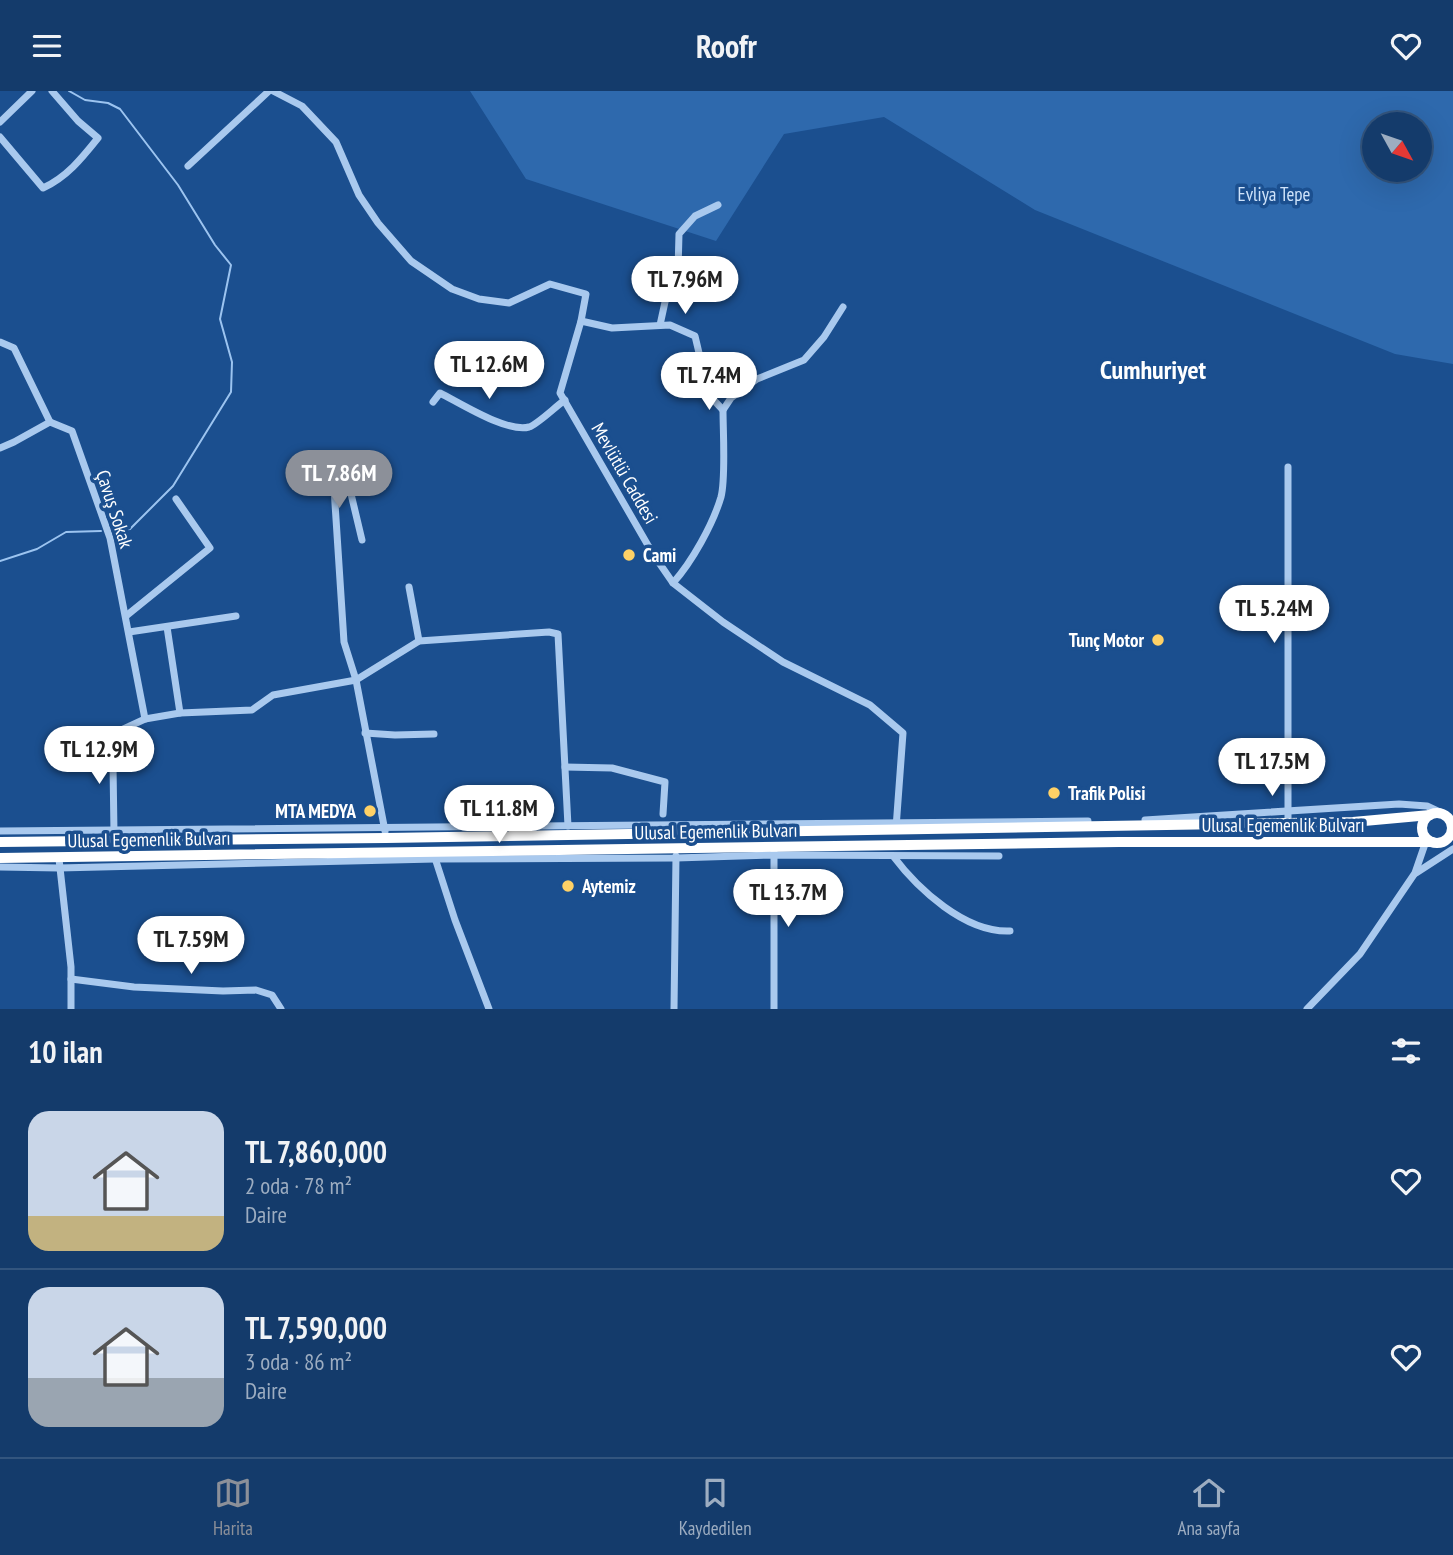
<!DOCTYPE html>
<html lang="tr">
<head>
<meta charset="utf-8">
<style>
  body { margin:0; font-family:"PT Sans Narrow",sans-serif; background:#214673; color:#f1f3f6; height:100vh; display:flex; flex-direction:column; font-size:26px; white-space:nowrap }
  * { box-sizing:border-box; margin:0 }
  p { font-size:23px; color:#9dadc1 }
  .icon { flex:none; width:38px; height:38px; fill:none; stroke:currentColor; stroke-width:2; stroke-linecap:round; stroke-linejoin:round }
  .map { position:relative; height:918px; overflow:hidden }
  .drawer { display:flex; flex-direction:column; background:#143b6b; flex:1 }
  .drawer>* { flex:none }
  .needle { width:46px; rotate:130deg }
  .buttons { position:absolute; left:1362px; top:21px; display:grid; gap:14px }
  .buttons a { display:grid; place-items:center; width:70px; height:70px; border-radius:50%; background:#143b6b; box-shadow:0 7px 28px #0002,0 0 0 2px #33557e; font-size:35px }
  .price { position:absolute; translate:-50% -60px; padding:0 16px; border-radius:24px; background:#fff; color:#222; font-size:23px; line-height:46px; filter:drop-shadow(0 2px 4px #0008) }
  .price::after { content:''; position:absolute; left:50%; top:42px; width:21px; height:16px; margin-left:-10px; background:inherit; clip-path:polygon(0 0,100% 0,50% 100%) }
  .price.selected { background:#8c9099; color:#fff }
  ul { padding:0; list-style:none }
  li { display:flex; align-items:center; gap:21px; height:175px; padding:0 28px }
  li+li { border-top:2px solid #33557e }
  li span { display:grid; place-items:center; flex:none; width:196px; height:140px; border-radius:21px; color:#555 }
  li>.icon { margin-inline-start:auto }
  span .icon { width:84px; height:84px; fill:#fffc; stroke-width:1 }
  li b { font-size:30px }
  h2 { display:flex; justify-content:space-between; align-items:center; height:84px; padding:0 28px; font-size:30px }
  header { display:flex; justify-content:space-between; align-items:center; height:91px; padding:0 28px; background:#143b6b; font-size:32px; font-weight:600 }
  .dock { display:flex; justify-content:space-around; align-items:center; height:98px; border-top:2px solid #33557e; background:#143b6b; font-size:19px; color:#9dadc1 }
  .dock a { display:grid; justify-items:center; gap:4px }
  .dock .selected { color:#8c9099 }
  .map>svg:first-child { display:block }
</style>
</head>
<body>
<header><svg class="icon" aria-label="menu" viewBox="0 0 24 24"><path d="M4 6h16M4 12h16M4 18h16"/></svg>Roofr<svg class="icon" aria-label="heart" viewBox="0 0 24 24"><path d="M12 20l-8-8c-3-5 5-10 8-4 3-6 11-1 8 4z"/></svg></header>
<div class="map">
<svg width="1453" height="918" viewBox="0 0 1453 918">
  <rect width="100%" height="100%" fill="#1b4f8f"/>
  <path fill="#2e69ad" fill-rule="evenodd" d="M470,0H1453V273L1395,263L1035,119L884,26L784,43L716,150L526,88ZM1374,33H1419V79H1374Z"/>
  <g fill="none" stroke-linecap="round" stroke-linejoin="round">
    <g stroke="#9cc4f0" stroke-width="2">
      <path d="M69,0L85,9L108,12L120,18L178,94L215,154L231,174L220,228L232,271L231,301L173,395L130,438L115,440"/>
      <path d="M0,470L37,458L66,441L101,440"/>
    </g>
    <g stroke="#a9c9ee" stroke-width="7">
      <path d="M273,0L302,15L336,51L359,104L378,132L411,170L452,198L479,208L509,212L550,193L586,203L581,230L560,302L653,463L673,492L723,531L783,571L870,614L903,642L896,737"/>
      <path d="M0,31L32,0"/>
      <path d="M0,46L43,97C67,86 82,67 98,47L78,30L52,0"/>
      <path d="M188,75L269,0"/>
      <path d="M581,230L612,237L670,234L695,245L709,304L723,319"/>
      <path d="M660,234L665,211L678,180L679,143L695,125L718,114"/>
      <path d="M0,251L14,257L50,331L72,340L110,447L145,628"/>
      <path d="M433,311L440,302C460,312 507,342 529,336C538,333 556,315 565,309"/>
      <path d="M0,357L14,351L50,331"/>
      <path d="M1288,376V732"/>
      <path d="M346,382L362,449"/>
      <path d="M673,492C692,471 713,433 721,406C726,387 723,341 723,319L731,307L757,288L804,269L824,246L843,216"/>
      <path d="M409,496L419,550"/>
      <path d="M126,525L210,457L176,408"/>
      <path d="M167,536L180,622"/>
      <path d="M129,541L236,525"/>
      <path d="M365,642L395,644L434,643"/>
      <path d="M62,657L117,641L145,628L180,622L252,619L273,604L356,589L344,551L334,397L346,382"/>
      <path d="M565,676L612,677L665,691L663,723"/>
      <path d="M1145,729L1399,713L1427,715L1444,723"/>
      <path d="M0,740L1088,730"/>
      <path d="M385,740L356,589L419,550L549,541L558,543L568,735"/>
      <path d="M114,742L113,674L117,641"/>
      <path d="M434,764L455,829L489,918"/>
      <path d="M893,765C918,798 965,842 1010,840"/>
      <path d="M59,768L71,876V918"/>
      <path d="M0,776L59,777L435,768L676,767L774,764L999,765"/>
      <path d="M1416,782L1453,758"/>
      <path d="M71,888L134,896L223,900L256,899L272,904L281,918"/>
      <path d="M674,918L676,765"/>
      <path d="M774,918V761"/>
      <path d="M1307,918L1360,863L1415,782L1425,753V745"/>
    </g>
    <g stroke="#fff" stroke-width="10">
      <circle cx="1437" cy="737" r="15"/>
      <path d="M0,751L386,747L1288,732L1353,731L1430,724"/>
      <path d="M0,767L1119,751H1432"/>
    </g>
  </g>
  <g fill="#ffd166" stroke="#1b4f8f" stroke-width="2.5">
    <circle cx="629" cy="464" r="7"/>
    <circle cx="1158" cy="549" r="7"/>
    <circle cx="1054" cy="702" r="7"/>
    <circle cx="370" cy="720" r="7"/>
    <circle cx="568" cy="795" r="7"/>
  </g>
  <g text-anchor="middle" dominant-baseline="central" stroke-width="7" stroke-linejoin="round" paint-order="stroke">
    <g font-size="19" fill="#cfe3fa" stroke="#1b4f8f">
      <text x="1274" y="103">Evliya Tepe</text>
    </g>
    <g font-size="19" fill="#fff" stroke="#1b4f8f">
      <text transform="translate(625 382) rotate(60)">Mevlütlü Caddesi</text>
      <text transform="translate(115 418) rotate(72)">Çavuş Sokak</text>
      <text x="1283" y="734">Ulusal Egemenlik Bulvarı</text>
      <text transform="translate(716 740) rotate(-1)">Ulusal Egemenlik Bulvarı</text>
      <text transform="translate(149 748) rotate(-1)">Ulusal Egemenlik Bulvarı</text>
    </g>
    <g font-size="19" font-weight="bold" fill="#fff" stroke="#1b4f8f" text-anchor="start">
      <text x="643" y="464">Cami</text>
      <text x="1144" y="549" text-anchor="end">Tunç Motor</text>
      <text x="1068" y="702">Trafik Polisi</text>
      <text x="356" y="720" text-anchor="end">MTA MEDYA</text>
      <text x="582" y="795">Aytemiz</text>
    </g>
    <g font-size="26" font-weight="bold" fill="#fff" stroke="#1b4f8f">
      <text x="1153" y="278">Cumhuriyet</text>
    </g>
  </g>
</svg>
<div class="buttons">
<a><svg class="needle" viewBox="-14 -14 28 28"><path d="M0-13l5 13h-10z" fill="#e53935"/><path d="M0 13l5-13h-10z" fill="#9dadc1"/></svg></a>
</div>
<b class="price" style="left:685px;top:225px">TL 7.96M</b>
<b class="price" style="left:489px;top:310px">TL 12.6M</b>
<b class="price" style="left:709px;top:321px">TL 7.4M</b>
<b class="price selected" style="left:339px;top:419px">TL 7.86M</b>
<b class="price" style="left:1274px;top:554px">TL 5.24M</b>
<b class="price" style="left:99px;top:695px">TL 12.9M</b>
<b class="price" style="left:1272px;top:707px">TL 17.5M</b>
<b class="price" style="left:499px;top:754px">TL 11.8M</b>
<b class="price" style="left:788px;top:838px">TL 13.7M</b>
<b class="price" style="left:191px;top:885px">TL 7.59M</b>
</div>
<section class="drawer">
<h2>10 ilan<svg class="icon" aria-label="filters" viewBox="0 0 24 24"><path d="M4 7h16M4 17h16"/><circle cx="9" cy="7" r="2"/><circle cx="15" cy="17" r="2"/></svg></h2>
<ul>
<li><span style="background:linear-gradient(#c9d6e8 75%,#c2b280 0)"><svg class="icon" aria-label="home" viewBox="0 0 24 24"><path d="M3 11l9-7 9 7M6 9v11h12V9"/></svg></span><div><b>TL 7,860,000</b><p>2 oda · 78 m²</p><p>Daire</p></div><svg class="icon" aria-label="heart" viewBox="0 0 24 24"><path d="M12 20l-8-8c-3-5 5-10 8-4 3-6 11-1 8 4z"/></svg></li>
<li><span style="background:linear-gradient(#c9d6e8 65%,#9aa5b1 0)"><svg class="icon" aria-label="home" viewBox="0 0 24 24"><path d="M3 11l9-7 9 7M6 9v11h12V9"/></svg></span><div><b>TL 7,590,000</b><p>3 oda · 86 m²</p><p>Daire</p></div><svg class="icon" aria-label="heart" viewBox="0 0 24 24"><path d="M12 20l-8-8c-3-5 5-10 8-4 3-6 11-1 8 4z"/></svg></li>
</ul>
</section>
<nav class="dock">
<a class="selected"><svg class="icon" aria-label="map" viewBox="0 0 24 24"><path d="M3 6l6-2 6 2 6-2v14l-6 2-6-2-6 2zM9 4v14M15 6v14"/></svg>Harita</a>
<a><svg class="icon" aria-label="saved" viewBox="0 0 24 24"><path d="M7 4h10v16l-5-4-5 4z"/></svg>Kaydedilen</a>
<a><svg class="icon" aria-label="home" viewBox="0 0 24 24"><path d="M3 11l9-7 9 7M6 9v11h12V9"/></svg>Ana sayfa</a>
</nav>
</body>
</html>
